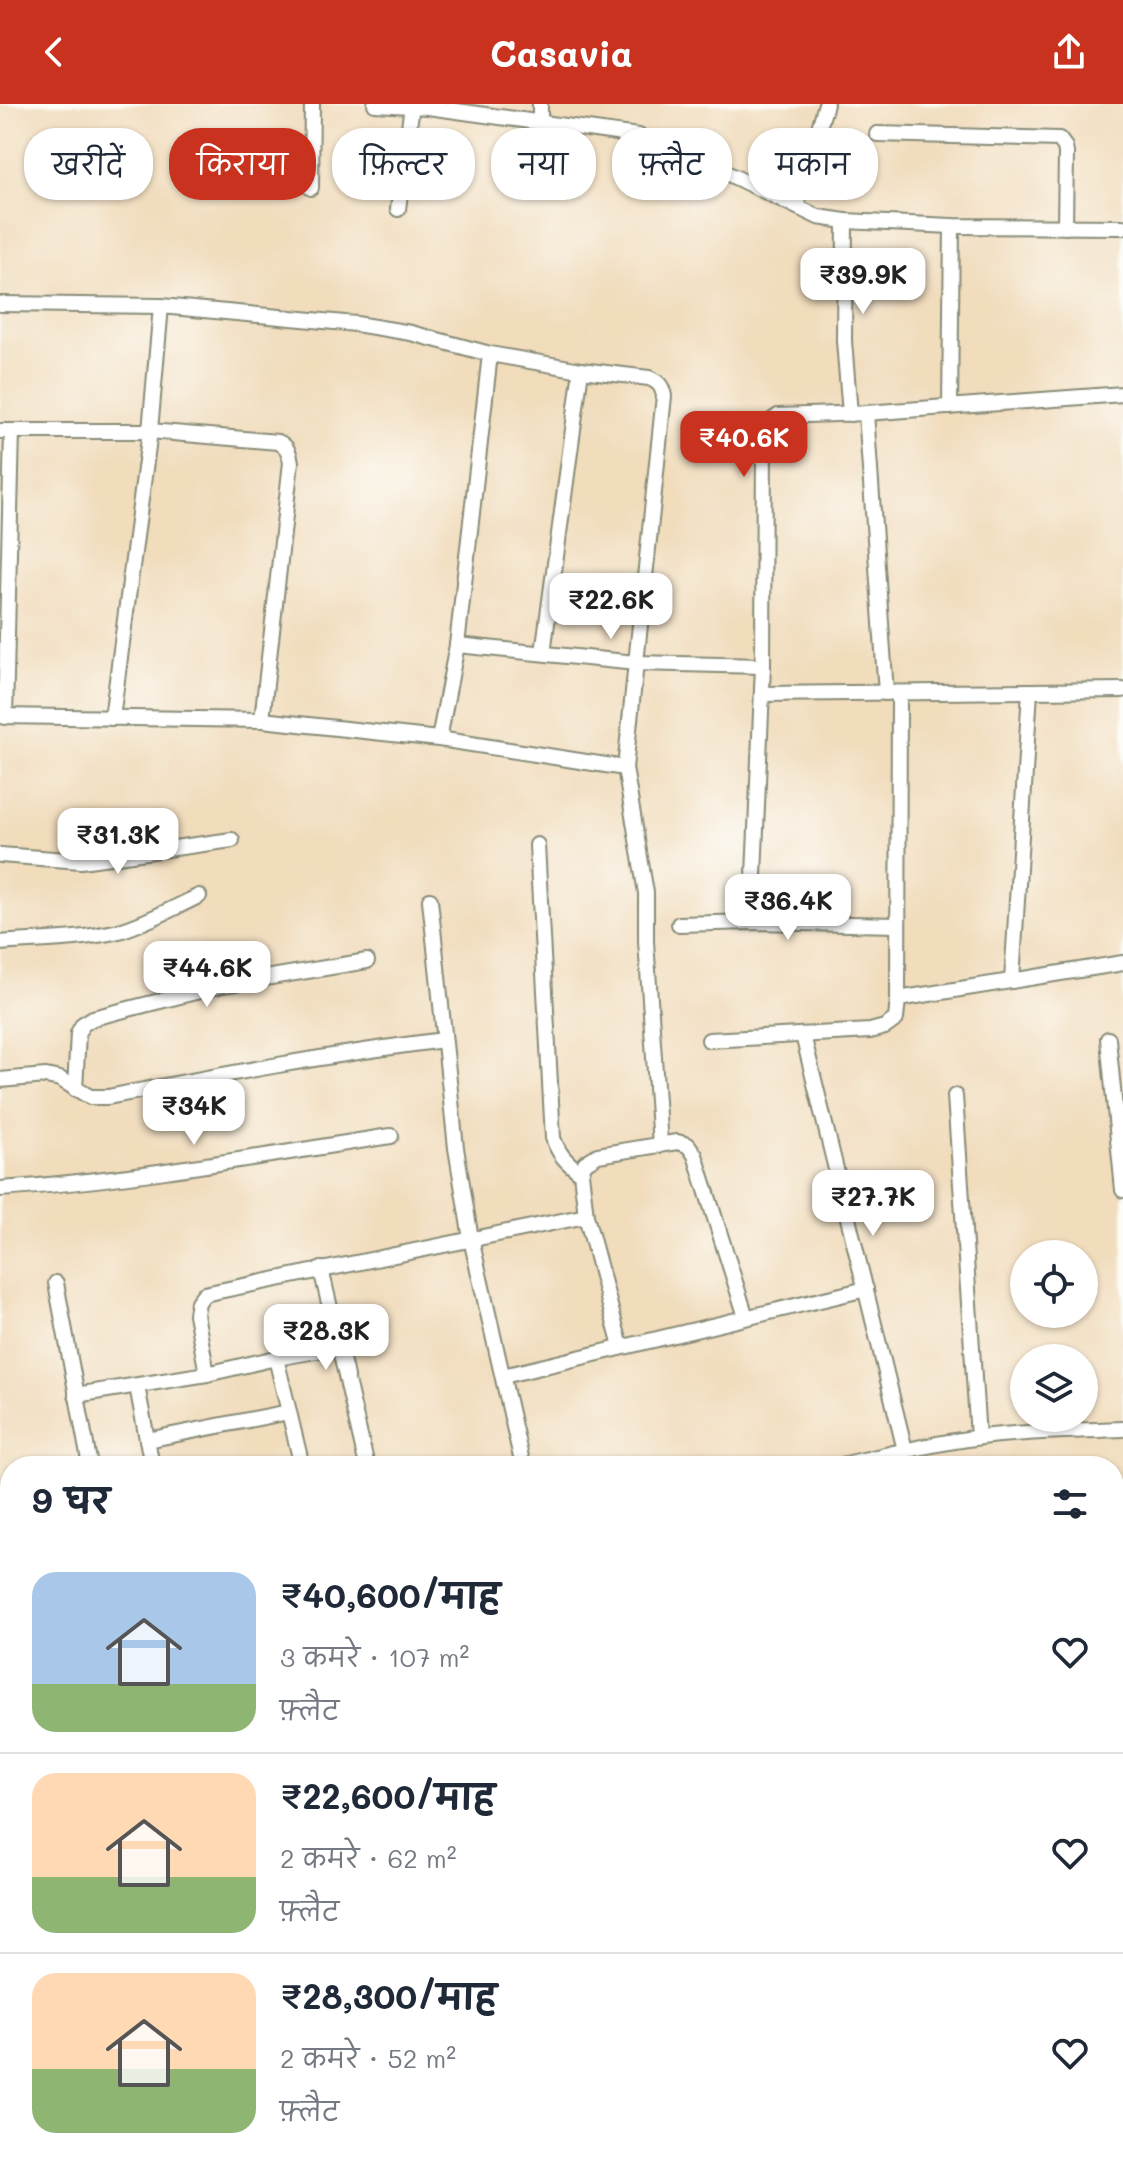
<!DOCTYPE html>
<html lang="hi">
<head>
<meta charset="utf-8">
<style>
  body { margin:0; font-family:Mali,"Playpen Sans Deva",sans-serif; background:#f6f6f7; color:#1f2937; height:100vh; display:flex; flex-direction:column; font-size:30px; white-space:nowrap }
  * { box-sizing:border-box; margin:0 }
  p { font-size:26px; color:#747a83 }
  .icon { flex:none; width:44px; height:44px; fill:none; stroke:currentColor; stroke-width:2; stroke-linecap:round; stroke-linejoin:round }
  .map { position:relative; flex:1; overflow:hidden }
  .drawer { position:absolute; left:0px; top:1352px; width:1124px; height:714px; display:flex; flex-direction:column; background:#fff; border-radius:32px 32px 0 0; box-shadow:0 2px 6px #0004 }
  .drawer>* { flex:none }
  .banner { position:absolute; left:24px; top:24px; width:1076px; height:72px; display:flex; gap:16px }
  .tools { position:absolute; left:1010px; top:1136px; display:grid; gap:16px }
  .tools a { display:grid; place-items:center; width:88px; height:88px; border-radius:50%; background:#fff; box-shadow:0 2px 6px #0004; font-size:40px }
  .price { position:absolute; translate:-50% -68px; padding:0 18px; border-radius:16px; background:#fff; color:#222; font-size:26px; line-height:52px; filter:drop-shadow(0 2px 4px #0008) }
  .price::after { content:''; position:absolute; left:50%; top:48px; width:24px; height:18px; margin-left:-12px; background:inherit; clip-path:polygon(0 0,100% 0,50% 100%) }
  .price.on { background:#c8321e; color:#fff }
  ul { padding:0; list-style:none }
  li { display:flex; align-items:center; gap:24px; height:200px; padding:0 32px }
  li+li { border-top:2px solid #e0e1e3 }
  li span { display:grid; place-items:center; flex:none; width:224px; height:160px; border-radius:24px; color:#555 }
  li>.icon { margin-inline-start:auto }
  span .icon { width:96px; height:96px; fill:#fffc; stroke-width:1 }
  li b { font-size:34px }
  h2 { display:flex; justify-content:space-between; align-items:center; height:96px; padding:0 32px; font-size:34px }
  .pill { padding:0 28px; border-radius:32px; background:#fff; box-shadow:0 2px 6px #0004; font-size:28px; line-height:72px }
  .pill.on { background:#c8321e; color:#fff }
  header { display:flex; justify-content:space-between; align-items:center; height:104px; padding:0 32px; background:#c8321e; color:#fff; font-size:36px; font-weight:700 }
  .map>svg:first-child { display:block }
</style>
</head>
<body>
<header><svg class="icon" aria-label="back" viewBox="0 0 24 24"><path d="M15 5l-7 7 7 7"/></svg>Casavia<svg class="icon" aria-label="share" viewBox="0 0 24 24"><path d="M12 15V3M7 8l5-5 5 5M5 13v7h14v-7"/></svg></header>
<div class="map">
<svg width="1123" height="2065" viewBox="0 0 1123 2065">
  <rect width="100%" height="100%" fill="#fdfcf7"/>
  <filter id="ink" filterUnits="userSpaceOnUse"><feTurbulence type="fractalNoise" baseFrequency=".0125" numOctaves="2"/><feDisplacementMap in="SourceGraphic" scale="16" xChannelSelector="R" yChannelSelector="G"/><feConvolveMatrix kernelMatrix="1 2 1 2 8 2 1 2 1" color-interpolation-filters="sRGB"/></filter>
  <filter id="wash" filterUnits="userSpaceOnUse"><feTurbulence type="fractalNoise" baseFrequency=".006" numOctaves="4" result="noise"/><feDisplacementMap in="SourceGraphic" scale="32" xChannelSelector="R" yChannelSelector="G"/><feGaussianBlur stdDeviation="1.8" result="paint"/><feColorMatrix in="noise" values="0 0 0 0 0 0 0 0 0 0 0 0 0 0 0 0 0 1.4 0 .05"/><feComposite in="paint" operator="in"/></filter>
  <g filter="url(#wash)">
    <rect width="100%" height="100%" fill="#f1dcbc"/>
  </g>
  <g filter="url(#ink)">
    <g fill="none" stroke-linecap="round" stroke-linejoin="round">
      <g stroke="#888c78" stroke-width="18">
        <g id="street">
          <path d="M375,0L428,3L638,32L691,52L818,113L845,117L952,122L1123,123"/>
          <path d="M540,0V17"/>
          <path d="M877,30L1059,35L1065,43L1066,49L1065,123"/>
          <path d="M311,84L312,0"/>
          <path d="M796,102L826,0"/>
          <path d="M398,105L412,1"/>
          <path d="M845,117L844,237L850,310"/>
          <path d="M0,200L161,202L356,220L411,229L490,250L581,266L649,274C659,278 662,282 664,292L625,664L646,789V837L660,1041"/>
          <path d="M950,303L952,122"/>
          <path d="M866,309L886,589"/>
          <path d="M0,327H150L278,338C287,342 289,348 291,358L262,616"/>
          <path d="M457,541L636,559L763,562"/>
          <path d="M543,549L581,266"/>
          <path d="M762,590L1123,586"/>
          <path d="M0,612L262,616L439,635L625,664"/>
          <path d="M5,613L12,327"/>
          <path d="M112,614L150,327L161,202"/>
          <path d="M439,635L457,541L490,250"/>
          <path d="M537,741L553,1034C559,1051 567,1059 581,1069"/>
          <path d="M0,751L81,757L232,736"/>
          <path d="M430,796L456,1044L471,1135L523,1362"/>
          <path d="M752,818L763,562L764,332L766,321L778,312L866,309L1123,290"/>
          <path d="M679,820L752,818L898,821"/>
          <path d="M0,839C39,836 80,836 119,827C147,819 173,804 199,792"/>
          <path d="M1012,877L1030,587"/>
          <path d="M898,895L1123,859"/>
          <path d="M803,931L905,1346"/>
          <path d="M1108,935L1123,1086"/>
          <path d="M709,936L870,927L885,923L896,915L898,895L899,589"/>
          <path d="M0,976L46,972L60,975L90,993H108C220,971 331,950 444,936"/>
          <path d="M75,985L78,929L83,920L93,914L223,881L367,857"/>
          <path d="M955,992L978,1333"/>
          <path d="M0,1085C131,1076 261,1052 391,1032"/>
          <path d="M321,1165L367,1362"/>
          <path d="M56,1179L90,1362"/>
          <path d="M621,1243L586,1112L581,1069L585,1059L598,1051L677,1038L688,1041L695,1051L746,1213"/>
          <path d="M276,1254L302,1362"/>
          <path d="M207,1270L196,1210L198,1198L204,1190L586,1112"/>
          <path d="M503,1272L866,1185"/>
          <path d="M137,1282L152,1362"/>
          <path d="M76,1291L207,1270L276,1254L339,1243"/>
          <path d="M147,1336L289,1308"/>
          <path d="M837,1362C885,1351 933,1339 982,1333C1028,1327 1076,1327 1123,1325"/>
          <path d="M1114,1477H1123"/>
          <path d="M0,1552L10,1549"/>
          <path d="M1114,1754L1123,1700"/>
          <path d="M0,1822L10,1819"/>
          <path d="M1114,1867H1123"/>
          <path d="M0,1952L10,1950"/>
          <path d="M1114,1956H1123"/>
          <path d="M1114,2049L1123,2050"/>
          <path d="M460,2056L464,2065"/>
          <path d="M531,2056L533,2065"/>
        </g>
      </g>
      <g stroke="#888c78" stroke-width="24">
        <g id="secondary">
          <path d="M0,1693L10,1744"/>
          <path d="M45,2056V2065"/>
        </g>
      </g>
      <use href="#street" stroke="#fff" stroke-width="14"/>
      <use href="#secondary" stroke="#fde4d0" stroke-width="20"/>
    </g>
  </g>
</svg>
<div class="tools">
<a><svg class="icon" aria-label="locate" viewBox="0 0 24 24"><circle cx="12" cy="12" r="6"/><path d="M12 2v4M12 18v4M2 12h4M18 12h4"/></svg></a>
<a><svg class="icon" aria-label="layers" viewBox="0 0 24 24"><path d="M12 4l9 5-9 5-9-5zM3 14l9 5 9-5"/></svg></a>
</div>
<b class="price" style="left:863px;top:212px">₹39.9K</b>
<b class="price on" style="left:744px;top:375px">₹40.6K</b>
<b class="price" style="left:611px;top:537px">₹22.6K</b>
<b class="price" style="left:118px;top:772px">₹31.3K</b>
<b class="price" style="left:788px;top:838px">₹36.4K</b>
<b class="price" style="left:207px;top:905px">₹44.6K</b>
<b class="price" style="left:194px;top:1043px">₹34K</b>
<b class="price" style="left:873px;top:1134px">₹27.7K</b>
<b class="price" style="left:326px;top:1268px">₹28.3K</b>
<div class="banner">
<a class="pill">खरीदें</a>
<a class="pill on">किराया</a>
<a class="pill">फ़िल्टर</a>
<a class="pill">नया</a>
<a class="pill">फ़्लैट</a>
<a class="pill">मकान</a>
</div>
<section class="drawer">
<h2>9 घर<svg class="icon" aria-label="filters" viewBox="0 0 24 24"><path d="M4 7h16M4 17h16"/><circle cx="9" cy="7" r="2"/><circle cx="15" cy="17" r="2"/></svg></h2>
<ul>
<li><span style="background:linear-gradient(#a9c7e8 70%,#8fb573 0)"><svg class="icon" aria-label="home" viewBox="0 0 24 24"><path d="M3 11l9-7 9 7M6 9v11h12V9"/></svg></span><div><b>₹40,600/माह</b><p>3 कमरे · 107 m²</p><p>फ़्लैट</p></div><svg class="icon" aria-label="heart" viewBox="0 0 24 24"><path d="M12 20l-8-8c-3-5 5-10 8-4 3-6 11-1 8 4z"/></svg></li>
<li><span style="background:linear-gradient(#ffd9b3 65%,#8fb573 0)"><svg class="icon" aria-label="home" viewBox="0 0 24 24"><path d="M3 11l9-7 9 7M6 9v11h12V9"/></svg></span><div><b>₹22,600/माह</b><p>2 कमरे · 62 m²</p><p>फ़्लैट</p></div><svg class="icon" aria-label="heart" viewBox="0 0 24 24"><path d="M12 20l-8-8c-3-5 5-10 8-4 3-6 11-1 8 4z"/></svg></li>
<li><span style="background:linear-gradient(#ffd9b3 60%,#8fb573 0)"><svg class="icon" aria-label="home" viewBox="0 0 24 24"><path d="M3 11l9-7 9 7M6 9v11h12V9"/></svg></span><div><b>₹28,300/माह</b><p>2 कमरे · 52 m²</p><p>फ़्लैट</p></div><svg class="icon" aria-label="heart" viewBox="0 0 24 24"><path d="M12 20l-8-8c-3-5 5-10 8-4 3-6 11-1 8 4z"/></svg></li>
</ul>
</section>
</div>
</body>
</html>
